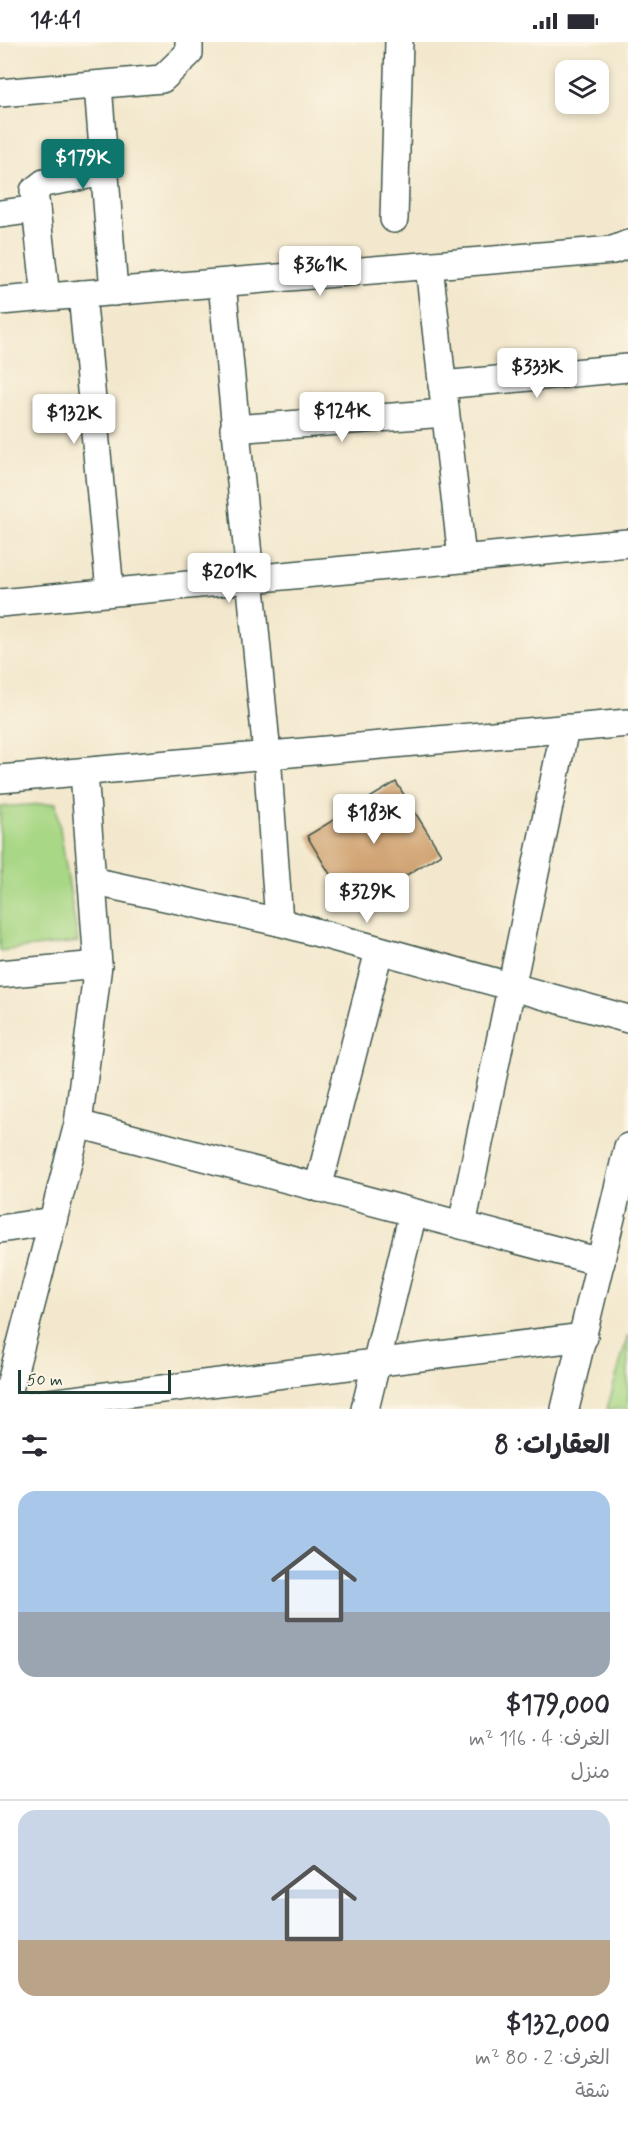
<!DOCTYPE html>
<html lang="ar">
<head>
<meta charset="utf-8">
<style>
  body { margin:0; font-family:Mynerve,"Playpen Sans Arabic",sans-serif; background:#f2f2f3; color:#2b2b33; direction:rtl; height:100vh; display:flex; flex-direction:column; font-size:22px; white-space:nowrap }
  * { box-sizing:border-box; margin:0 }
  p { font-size:20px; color:#7c7c81 }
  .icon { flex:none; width:33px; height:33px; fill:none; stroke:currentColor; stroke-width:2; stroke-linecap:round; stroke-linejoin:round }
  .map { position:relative; height:1367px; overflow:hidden; direction:ltr }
  .panel { display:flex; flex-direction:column; background:#fff; flex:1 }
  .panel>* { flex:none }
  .fabs { position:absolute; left:555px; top:18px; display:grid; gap:12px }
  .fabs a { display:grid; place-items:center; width:54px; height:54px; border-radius:12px; background:#fff; box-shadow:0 3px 9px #0003; font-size:30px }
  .scale { position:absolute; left:18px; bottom:15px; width:153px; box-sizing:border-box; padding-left:6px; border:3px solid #1f3d34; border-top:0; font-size:16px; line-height:21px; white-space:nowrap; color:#1f3d34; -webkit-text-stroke:4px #fcf5e5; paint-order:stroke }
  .price { position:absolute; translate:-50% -51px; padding:0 14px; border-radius:6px; background:#fff; color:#222; font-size:20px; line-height:39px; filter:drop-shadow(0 2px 3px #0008) }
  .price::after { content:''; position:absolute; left:50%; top:36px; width:18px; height:14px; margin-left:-9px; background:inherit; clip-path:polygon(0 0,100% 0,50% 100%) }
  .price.current { background:#0f766e; color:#fff }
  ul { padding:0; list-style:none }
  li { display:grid; align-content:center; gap:12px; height:318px; padding:0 18px }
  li+li { border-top:2px solid #e1e1e2 }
  li span { display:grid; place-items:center; height:186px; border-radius:18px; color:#555 }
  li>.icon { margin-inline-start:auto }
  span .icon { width:108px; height:108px; fill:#fffc; stroke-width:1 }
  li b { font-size:26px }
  h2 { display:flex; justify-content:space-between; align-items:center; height:72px; padding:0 18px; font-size:26px }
  .status { display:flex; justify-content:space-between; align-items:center; height:42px; padding:0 30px; background:#fff; direction:ltr }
  .status svg { height:16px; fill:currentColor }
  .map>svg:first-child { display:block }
</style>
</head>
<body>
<div class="status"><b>14:41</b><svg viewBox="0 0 49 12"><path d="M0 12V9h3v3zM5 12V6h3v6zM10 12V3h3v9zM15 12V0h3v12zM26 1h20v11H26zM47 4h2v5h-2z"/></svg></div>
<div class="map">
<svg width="628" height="1367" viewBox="0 0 628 1367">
  <rect width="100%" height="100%" fill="#fcf5e5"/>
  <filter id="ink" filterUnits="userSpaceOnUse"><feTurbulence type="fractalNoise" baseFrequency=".0167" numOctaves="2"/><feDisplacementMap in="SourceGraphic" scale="12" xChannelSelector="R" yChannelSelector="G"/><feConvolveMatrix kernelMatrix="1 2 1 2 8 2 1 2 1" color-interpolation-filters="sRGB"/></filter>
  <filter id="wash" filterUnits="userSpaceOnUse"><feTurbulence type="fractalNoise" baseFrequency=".008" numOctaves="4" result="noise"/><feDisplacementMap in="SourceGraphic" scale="24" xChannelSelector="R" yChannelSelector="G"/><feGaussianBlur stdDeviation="1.35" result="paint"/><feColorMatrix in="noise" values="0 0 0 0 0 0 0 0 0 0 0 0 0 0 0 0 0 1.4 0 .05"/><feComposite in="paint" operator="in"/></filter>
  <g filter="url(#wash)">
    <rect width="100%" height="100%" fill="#f3e8cd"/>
    <g fill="#a8d785" stroke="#648a5c" stroke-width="1.5">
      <path d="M56,761L78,900L0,909V765Z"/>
      <path d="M628,1293V1367H607Z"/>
    </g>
    <g id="blocks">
      <path fill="#d1a574" d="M396,740L441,812L351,867L307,794Z"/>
    </g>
  </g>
  <g filter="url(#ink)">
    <use href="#blocks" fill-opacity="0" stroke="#3f574b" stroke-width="1.5"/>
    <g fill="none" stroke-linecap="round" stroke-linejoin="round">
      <g stroke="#3f574b" stroke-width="30">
        <g id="minor">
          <path d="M98,43L114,250"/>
          <path d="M0,51L162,37L189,11V0"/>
          <path d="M0,172L36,167"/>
          <path d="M394,177L399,0"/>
          <path d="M429,224L462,516"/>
          <path d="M222,241L267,713L279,880"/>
          <path d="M82,252L110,549"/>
          <path d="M46,255L34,149L44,141L105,130"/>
          <path d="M0,259L613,208L628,202"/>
          <path d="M442,343L628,326"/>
          <path d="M234,387L445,371"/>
          <path d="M0,561L628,501"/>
          <path d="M0,737L628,681"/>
          <path d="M92,839L279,880L628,977"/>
          <path d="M0,932L98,923"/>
          <path d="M78,1082L601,1220"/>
          <path d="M318,1146L379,909"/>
          <path d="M462,1183L565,686"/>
          <path d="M0,1187L53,1179"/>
          <path d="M0,1367L584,1295"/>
          <path d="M4,1367L78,1082L98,923L84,730"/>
          <path d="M365,1367L413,1171"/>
          <path d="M565,1367L628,1105"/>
        </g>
      </g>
      <use href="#minor" stroke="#fff" stroke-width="27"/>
    </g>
  </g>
</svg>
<div class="fabs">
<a><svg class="icon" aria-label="layers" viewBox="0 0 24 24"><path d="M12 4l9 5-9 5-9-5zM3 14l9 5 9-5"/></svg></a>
</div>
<div class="scale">50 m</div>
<b class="price current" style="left:83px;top:148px">$179K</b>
<b class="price" style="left:320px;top:255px">$361K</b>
<b class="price" style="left:537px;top:357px">$333K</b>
<b class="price" style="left:342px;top:401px">$124K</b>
<b class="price" style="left:74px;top:403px">$132K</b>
<b class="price" style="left:229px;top:562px">$201K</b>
<b class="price" style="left:374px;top:803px">$183K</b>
<b class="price" style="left:367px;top:882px">$329K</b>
</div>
<section class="panel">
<h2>العقارات: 8<svg class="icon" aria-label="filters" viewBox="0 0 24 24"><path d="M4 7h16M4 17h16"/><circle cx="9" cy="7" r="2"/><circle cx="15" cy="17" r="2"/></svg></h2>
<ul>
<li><span style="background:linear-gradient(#a9c7e8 65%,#9aa5b1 0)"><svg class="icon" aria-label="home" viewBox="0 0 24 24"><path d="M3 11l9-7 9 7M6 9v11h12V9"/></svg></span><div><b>$179,000</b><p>الغرف: 4 · 116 m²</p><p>منزل</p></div></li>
<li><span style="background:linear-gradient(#c9d6e8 70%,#b9a48a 0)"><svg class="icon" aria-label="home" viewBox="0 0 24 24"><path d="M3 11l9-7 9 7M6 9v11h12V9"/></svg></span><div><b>$132,000</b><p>الغرف: 2 · 80 m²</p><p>شقة</p></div></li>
</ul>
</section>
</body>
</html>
